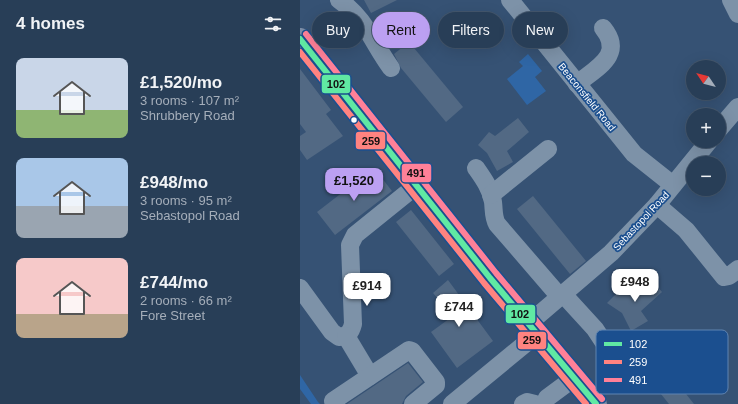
<!DOCTYPE html>
<html lang="en">
<head>
<meta charset="utf-8">
<style>
  body { margin:0; font-family:Arial,sans-serif; background:#30455d; color:#f1f3f6; height:100vh; display:flex; flex-direction:column; font-size:15px; white-space:nowrap }
  * { box-sizing:border-box; margin:0 }
  p { font-size:13px; color:#a5aeba }
  .icon { flex:none; width:22px; height:22px; fill:none; stroke:currentColor; stroke-width:2; stroke-linecap:round; stroke-linejoin:round }
  .map { position:relative; flex:1; overflow:hidden }
  .panel { display:flex; flex-direction:column; background:#283e57; width:300px }
  .panel>* { flex:none }
  .banner { position:absolute; left:12px; top:12px; width:366px; height:36px; display:flex; gap:8px }
  .needle { width:26px; rotate:305deg }
  .tools { position:absolute; left:386px; top:60px; display:grid; gap:8px }
  .tools a { display:grid; place-items:center; width:40px; height:40px; border-radius:50%; background:#283e57; box-shadow:0 4px 16px #0002,0 0 0 1px #44576d; font-size:20px }
  .price { position:absolute; translate:-50% -34px; padding:0 9px; border-radius:8px; background:#fff; color:#222; font-size:13px; line-height:26px; filter:drop-shadow(0 1px 2px #0008) }
  .price::after { content:''; position:absolute; left:50%; top:24px; width:12px; height:9px; margin-left:-6px; background:inherit; clip-path:polygon(0 0,100% 0,50% 100%) }
  .price.selected { background:#bca0f2; color:#111 }
  ul { padding:0; list-style:none }
  li { display:flex; align-items:center; gap:12px; height:100px; padding:0 16px }
  li span { display:grid; place-items:center; flex:none; width:112px; height:80px; border-radius:8px; color:#555 }
  li>.icon { margin-inline-start:auto }
  span .icon { width:48px; height:48px; fill:#fffc; stroke-width:1 }
  li b { font-size:17px }
  h2 { display:flex; justify-content:space-between; align-items:center; height:48px; padding:0 16px; font-size:17px }
  .tag { padding:0 14px; border-radius:18px; background:#283e57; box-shadow:0 4px 16px #0002,0 0 0 1px #44576d; font-size:14px; line-height:36px }
  .tag.selected { background:#bca0f2; color:#111 }
  main { display:flex; flex:1; min-height:0 }
  .map>svg:first-child { display:block }
</style>
</head>
<body>
<main>
<section class="panel">
<h2>4 homes<svg class="icon" aria-label="filters" viewBox="0 0 24 24"><path d="M4 7h16M4 17h16"/><circle cx="9" cy="7" r="2"/><circle cx="15" cy="17" r="2"/></svg></h2>
<ul>
<li><span style="background:linear-gradient(#c9d6e8 65%,#8fb573 0)"><svg class="icon" aria-label="home" viewBox="0 0 24 24"><path d="M3 11l9-7 9 7M6 9v11h12V9"/></svg></span><div><b>£1,520/mo</b><p>3 rooms · 107 m²</p><p>Shrubbery Road</p></div></li>
<li><span style="background:linear-gradient(#a9c7e8 60%,#9aa5b1 0)"><svg class="icon" aria-label="home" viewBox="0 0 24 24"><path d="M3 11l9-7 9 7M6 9v11h12V9"/></svg></span><div><b>£948/mo</b><p>3 rooms · 95 m²</p><p>Sebastopol Road</p></div></li>
<li><span style="background:linear-gradient(#f6c9c9 70%,#b9a48a 0)"><svg class="icon" aria-label="home" viewBox="0 0 24 24"><path d="M3 11l9-7 9 7M6 9v11h12V9"/></svg></span><div><b>£744/mo</b><p>2 rooms · 66 m²</p><p>Fore Street</p></div></li>
</ul>
</section>
<div class="map">
<svg width="438" height="404" viewBox="0 0 438 404">
  <rect width="100%" height="100%" fill="#365274"/>
  <g fill="#2f66a5">
    <path d="M228,54L242,71L235,77L246,91L227,105L207,79L223,66L219,62Z"/>
    <path d="M0,375L18,402L20,404H11L0,389Z"/>
  </g>
  <g fill="#526984">
    <path d="M64,0H97L71,13Z"/>
    <path d="M109,42L163,107L146,122L101,68L94,54Z"/>
    <path d="M0,69L31,110L26,114L43,136L7,160L0,150V136L6,132L0,124Z"/>
    <path d="M218,118L229,132L207,151L213,162L197,171L187,153L178,145L189,132L195,136Z"/>
    <path d="M74,168L92,191L35,235L17,212Z"/>
    <path d="M233,196L286,261L270,274L217,209Z"/>
    <path d="M111,210L154,264L139,276L96,222Z"/>
    <path d="M351,279L362,292L341,311L348,321L331,331L322,313L307,303L323,287L330,295Z"/>
    <path d="M148,280L193,341L157,368L131,332L153,316L133,293Z"/>
    <path d="M355,355L394,404H369L340,368Z"/>
    <path d="M108,363L123,382L106,396L102,404H47Z"/>
  </g>
  <g fill="none" stroke-linecap="round" stroke-linejoin="round">
    <g stroke="#7d92a8" stroke-width="18">
      <path d="M39,0C66,19 72,42 91,68"/>
      <path d="M210,0L334,154L373,185"/>
      <path d="M431,0L438,14"/>
      <path d="M277,84C296,68 325,55 303,28"/>
      <path d="M419,129L438,107"/>
      <path d="M176,168C183,178 191,189 193,202C194,209 193,217 197,224L260,297"/>
      <path d="M191,195L248,149"/>
      <path d="M357,205L386,230L424,277L429,276L438,269"/>
      <path d="M0,288L32,332L39,337C48,336 51,332 53,324L50,245L55,235L117,185"/>
      <path d="M263,294L295,329L320,367"/>
      <path d="M228,324L311,253L357,205L409,141"/>
      <path d="M46,336L70,376"/>
      <path d="M33,401L109,350L112,351L136,382V385L113,404"/>
      <path d="M152,404L237,334"/>
      <path d="M223,404L227,402L235,404"/>
      <path d="M244,404L247,398L274,378"/>
    </g>
    <path stroke="#7d8ea7" stroke-width="22" d="M0,39L190,278L296,404"/>
    <g stroke="#1b4f8f" stroke-width="9">
      <path id="bus-1" d="M0,39L190,278L296,404"/>
    </g>
    <g stroke="#1b4f8f" stroke-width="9">
      <path id="bus-2" d="M0,52L184,283L286,404"/>
    </g>
    <g stroke="#1b4f8f" stroke-width="9">
      <path id="bus-3" d="M6,34L196,273L302,399"/>
    </g>
    <use href="#bus-1" stroke="#60e9a3" stroke-width="6"/>
    <use href="#bus-2" stroke="#ff8380" stroke-width="6"/>
    <use href="#bus-3" stroke="#ff8098" stroke-width="6"/>
  </g>
  <circle fill="#fff" stroke="#1b4f8f" stroke-width="1.5" cx="54" cy="120" r="3.5"/>
  <g text-anchor="middle" dominant-baseline="central" stroke-width="3.5" stroke-linejoin="round" paint-order="stroke">
    <g font-size="10" fill="#fff" stroke="#1b4f8f">
      <text transform="translate(287 97) rotate(51)">Beaconsfield Road</text>
      <text transform="translate(341 221) rotate(-47)">Sebastopol Road</text>
    </g>
  </g>
  <rect x="296" y="330" width="132" height="64" rx="6" fill="#1b4f8f" stroke="#5f84b1" stroke-width="1"/>
  <rect x="304" y="342" width="18" height="4" fill="#60e9a3"/>
  <rect x="304" y="360" width="18" height="4" fill="#ff8380"/>
  <rect x="304" y="378" width="18" height="4" fill="#ff8098"/>
  <g font-size="11" fill="#fff">
    <text x="329" y="348">102</text>
    <text x="329" y="366">259</text>
    <text x="329" y="384">491</text>
  </g>
  <g stroke="#1b4f8f" stroke-width="1.5">
    <rect x="21" y="74" width="30" height="20" rx="4" fill="#60e9a3"/>
    <rect x="55" y="131" width="31" height="19" rx="4" fill="#ff8380"/>
    <rect x="101" y="163" width="31" height="20" rx="4" fill="#ff8098"/>
    <rect x="205" y="304" width="31" height="20" rx="4" fill="#60e9a3"/>
    <rect x="217" y="331" width="30" height="19" rx="4" fill="#ff8380"/>
  </g>
  <g font-size="11" text-anchor="middle" font-weight="bold" fill="#111">
    <text x="36" y="88">102</text>
    <text x="71" y="145">259</text>
    <text x="116" y="177">491</text>
    <text x="220" y="318">102</text>
    <text x="232" y="344">259</text>
  </g>
</svg>
<div class="tools">
<a><svg class="needle" viewBox="-14 -14 28 28"><path d="M0-13l5 13h-10z" fill="#e53935"/><path d="M0 13l5-13h-10z" fill="#a5aeba"/></svg></a>
<a>+</a>
<a>−</a>
</div>
<b class="price selected" style="left:54px;top:202px">£1,520</b>
<b class="price" style="left:335px;top:303px">£948</b>
<b class="price" style="left:67px;top:307px">£914</b>
<b class="price" style="left:159px;top:328px">£744</b>
<div class="banner">
<a class="tag">Buy</a>
<a class="tag selected">Rent</a>
<a class="tag">Filters</a>
<a class="tag">New</a>
</div>
</div>
</main>
</body>
</html>
